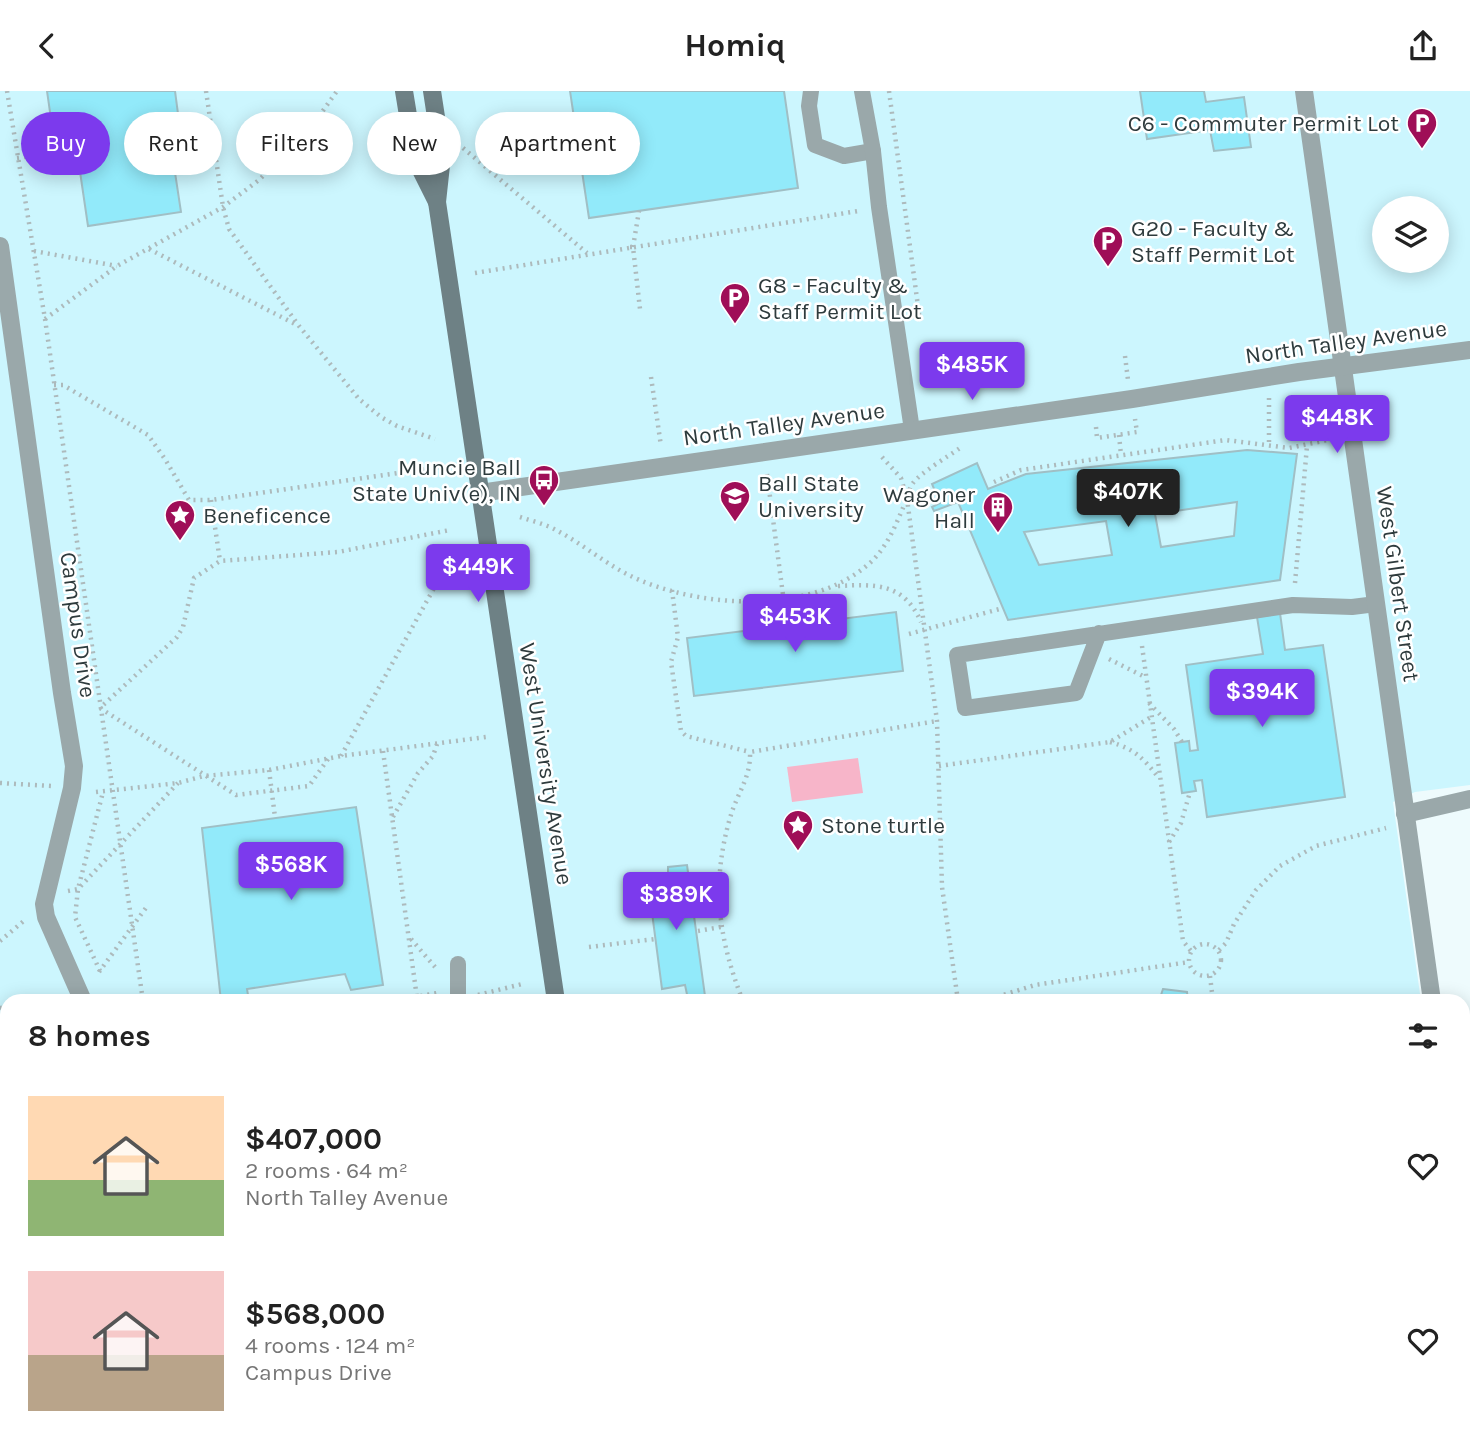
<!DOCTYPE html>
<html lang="en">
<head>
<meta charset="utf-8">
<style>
  body { margin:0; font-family:Karla,sans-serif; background:#f6f6f6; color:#222; height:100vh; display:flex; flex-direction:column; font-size:26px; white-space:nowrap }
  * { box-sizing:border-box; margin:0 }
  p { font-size:23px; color:#767676 }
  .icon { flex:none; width:38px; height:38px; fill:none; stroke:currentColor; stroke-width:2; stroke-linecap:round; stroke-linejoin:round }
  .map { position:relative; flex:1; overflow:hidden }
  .side { position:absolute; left:0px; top:903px; width:1470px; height:448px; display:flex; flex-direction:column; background:#fff; border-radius:21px 21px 0 0; box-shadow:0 4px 18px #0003 }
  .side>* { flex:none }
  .banner { position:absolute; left:21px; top:21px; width:700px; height:63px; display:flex; gap:14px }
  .tools { position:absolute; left:1372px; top:105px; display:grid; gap:14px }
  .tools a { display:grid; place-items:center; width:77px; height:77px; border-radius:50%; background:#fff; box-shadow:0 4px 18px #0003; font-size:35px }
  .price { position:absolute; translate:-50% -60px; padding:0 16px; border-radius:7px; background:#7c3aed; color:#fff; font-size:23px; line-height:46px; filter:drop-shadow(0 2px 4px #0008) }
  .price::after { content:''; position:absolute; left:50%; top:42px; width:21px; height:16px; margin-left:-10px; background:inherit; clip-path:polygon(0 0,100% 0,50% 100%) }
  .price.selected { background:#222; color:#fff }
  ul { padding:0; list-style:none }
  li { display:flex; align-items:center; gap:21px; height:175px; padding:0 28px }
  li span { display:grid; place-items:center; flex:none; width:196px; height:140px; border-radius:0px; color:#555 }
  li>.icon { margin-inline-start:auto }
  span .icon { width:84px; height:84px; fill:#fffc; stroke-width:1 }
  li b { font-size:30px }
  h2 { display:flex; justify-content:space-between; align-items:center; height:84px; padding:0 28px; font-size:30px }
  .pill { padding:0 24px; border-radius:32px; background:#fff; box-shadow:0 4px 18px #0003; font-size:24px; line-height:63px }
  .pill.selected { background:#7c3aed; color:#fff }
  header { display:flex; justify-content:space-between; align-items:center; height:91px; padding:0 28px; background:#fff; font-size:32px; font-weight:700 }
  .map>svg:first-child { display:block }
</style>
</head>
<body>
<header><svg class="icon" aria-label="back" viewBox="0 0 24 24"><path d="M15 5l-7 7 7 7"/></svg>Homiq<svg class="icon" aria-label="share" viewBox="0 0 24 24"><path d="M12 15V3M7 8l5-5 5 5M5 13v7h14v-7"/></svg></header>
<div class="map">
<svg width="1470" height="1351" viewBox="0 0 1470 1351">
  <rect width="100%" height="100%" fill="#eefbfd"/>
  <g fill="#ccf6fe" fill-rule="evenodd">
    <path d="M0,0H1470V694L1415,701L1393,711L1421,910H7V1344H581L582,1351H0ZM1384,117H1437V170H1384Z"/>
    <path d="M1463,1204L1470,1253V1351H669L668,1344H1463Z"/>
  </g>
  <path fill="#f7b5c9" d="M858,667L863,702L792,711L787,676Z"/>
  <g fill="#92eafa" stroke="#a0bfc5" stroke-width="2" fill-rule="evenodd">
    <path d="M47,0H175L180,38L143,44L145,58L171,55L181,121L88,135L78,67L98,64L95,51L55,56Z"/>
    <path d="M570,0H784L798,97L589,127Z"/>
    <path d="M1140,0H1204L1206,11L1244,6L1251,56L1214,60L1210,39L1147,48Z"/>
    <path d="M1247,359L1297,363L1280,489L1008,529L958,411L934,420L932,416L940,412L932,393L977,372L988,398L1026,383ZM1237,411L1234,445L1161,456L1155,423ZM1106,430L1112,464L1039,474L1024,441Z"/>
    <path d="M896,521L903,580L694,605L687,547Z"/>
    <path d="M1280,522L1285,559L1323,554L1345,706L1207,726L1202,689L1194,690L1196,700L1182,702L1175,652L1189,650L1190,660L1198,659L1186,574L1263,563L1257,526Z"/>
    <path d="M356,716L383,894L351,899L345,883L247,898L249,910H221L202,737Z"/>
    <path d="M687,774L705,905L688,908L685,894L662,898L648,791L668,787V776Z"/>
    <path d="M1163,898L1187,901L1188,910H1159Z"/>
    <path d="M7,1333V1344H146L147,1351H0V1334Z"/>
    <path d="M350,1344H395L396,1351H351Z"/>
    <path d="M902,1344H1219L1220,1351H874L873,1349Z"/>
    <path d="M1329,1344H1391L1392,1351H1330Z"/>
  </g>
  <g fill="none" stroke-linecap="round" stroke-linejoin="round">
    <g stroke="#adbabc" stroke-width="4.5" stroke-dasharray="2 5" stroke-linecap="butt">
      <path d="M7,0L45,228L143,910"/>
      <path d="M206,0L223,116L229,138L299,235L359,308L381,326L397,335L435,348"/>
      <path d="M889,0L920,230"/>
      <path d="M463,57L587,162"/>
      <path d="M17,67L65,61L64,55"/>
      <path d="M630,156H633L640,218"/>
      <path d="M633,156L639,120"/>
      <path d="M149,158L297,234"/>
      <path d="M34,160L117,175"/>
      <path d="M475,182L858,120"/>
      <path d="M45,228L117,175L223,116L259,89L312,35L337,0"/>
      <path d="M1125,265L1128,289"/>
      <path d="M651,286L661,355"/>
      <path d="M54,294H63L148,344L165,368L189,409H211L440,376"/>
      <path d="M1269,307V355"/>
      <path d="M1096,336L1097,347L1137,341L1135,328"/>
      <path d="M1119,344L1121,364"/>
      <path d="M882,366L901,387L907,408L937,630L942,796L958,910"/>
      <path d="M767,383L787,534"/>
      <path d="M994,391L1021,379L1226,349L1289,357L1328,349"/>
      <path d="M211,409L220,470"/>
      <path d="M520,426C532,430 545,433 556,439C585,454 611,478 642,490C710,518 819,523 874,468C889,452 897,431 905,412C907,406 909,397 913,392C920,382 949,365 960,357"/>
      <path d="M1295,492L1307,355"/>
      <path d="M838,495C876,493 904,492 921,531"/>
      <path d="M672,499L678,546L671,571L681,640L686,645L750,661"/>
      <path d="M909,543L1003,517"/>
      <path d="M1142,555L1183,850L1191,860"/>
      <path d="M1109,568L1145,586"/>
      <path d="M1149,612L1174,638L1182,651"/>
      <path d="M1110,651C1135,658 1143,667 1158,686"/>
      <path d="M383,660L417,907"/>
      <path d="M341,665L449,470L454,467"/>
      <path d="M328,668L309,695L236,704L100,617L177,546L183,536L194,487L220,470L338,461L450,439"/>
      <path d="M939,675L1110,651L1151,626"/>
      <path d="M269,679L275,726"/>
      <path d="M0,692L52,695"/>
      <path d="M96,701L178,692L204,685L269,679L341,665L486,646"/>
      <path d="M393,726L418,682L433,665L437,653"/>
      <path d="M1169,751L1181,732L1190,701"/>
      <path d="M68,800L78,798L178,692"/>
      <path d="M698,840L721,836"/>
      <path d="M411,848L435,876"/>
      <path d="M0,850L26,828"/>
      <circle cx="1205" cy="869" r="16"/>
      <path d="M589,856L655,848"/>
      <path d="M1219,859L1226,852L1234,833L1256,799L1280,775L1316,755L1386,737"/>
      <path d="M100,880L75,826L78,798L103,701"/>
      <path d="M99,881L148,814"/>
      <path d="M1210,885L1213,910"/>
      <path d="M478,904L522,893"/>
      <path d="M50,910L58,905"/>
      <path d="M393,910L437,902"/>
      <path d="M743,910C718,847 711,793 730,727C737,702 751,687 750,661L937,630"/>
      <path d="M984,910L1035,894L1189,871"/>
      <path d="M0,917L7,916"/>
      <path d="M0,1065L7,1061"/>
      <path d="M0,1131L7,1144"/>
      <path d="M1314,1344L1315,1351"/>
      <path d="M1392,1351L1426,1347L1441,1351"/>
    </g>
    <g stroke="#9aa8aa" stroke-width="16">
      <path d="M811,0L809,15L815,54L844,65L873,60"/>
      <path d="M862,0L873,60L879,116L912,339"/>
      <path d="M1099,542L1076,602L965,617L957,564L1293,514L1352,516L1376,513"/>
      <path d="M458,910V873"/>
      <path d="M0,1249L7,1241"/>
      <path d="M294,1344L295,1351"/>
    </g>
    <g stroke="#9aa8aa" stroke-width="18">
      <path d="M1304,0L1432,910"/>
      <path d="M0,155L62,602L74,675L72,697L44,813L46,826L83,910"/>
      <path d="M480,402L1132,308L1299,281L1470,259"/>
      <path d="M1405,723L1470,708"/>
      <path d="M1463,1128L1470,1173"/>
      <path d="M217,1344L218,1351"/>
    </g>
    <g stroke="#6e8185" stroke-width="18">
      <path d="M404,0L415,67L437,111"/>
      <path d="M432,0L442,65L437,111L556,910"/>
      <path d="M624,1344L625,1351"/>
    </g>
  </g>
  <defs>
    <g id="parking-pin" transform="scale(1.575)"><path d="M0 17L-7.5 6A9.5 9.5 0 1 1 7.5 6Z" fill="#9f0e57" stroke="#fff"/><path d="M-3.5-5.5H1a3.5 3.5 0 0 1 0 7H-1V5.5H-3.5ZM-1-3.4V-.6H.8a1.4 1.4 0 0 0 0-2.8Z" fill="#fff"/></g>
    <g id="bus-pin" transform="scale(1.575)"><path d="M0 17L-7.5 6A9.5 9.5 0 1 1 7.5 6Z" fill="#9f0e57" stroke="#fff"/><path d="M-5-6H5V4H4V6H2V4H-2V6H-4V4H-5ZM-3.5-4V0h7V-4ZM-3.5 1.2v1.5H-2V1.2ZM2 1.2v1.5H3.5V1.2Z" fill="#fff"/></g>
    <g id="university-pin" transform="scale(1.575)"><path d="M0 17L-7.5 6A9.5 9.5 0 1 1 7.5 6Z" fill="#9f0e57" stroke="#fff"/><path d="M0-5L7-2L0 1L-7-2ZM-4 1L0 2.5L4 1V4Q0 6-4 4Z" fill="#fff"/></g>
    <g id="building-pin" transform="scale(1.575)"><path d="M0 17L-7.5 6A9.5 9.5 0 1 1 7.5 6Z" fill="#9f0e57" stroke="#fff"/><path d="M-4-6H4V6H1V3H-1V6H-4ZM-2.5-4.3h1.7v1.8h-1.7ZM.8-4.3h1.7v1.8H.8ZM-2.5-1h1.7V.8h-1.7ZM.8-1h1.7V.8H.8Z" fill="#fff"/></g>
    <g id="sight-pin" transform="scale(1.575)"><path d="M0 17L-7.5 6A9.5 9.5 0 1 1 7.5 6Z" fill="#9f0e57" stroke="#fff"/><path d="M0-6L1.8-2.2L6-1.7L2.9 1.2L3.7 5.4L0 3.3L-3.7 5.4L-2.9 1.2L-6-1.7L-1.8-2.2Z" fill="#fff"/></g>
  </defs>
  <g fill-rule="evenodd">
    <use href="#parking-pin" x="1422" y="32"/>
    <use href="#parking-pin" x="1108" y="150"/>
    <use href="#parking-pin" x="735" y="207"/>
    <use href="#bus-pin" x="544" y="389"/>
    <use href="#university-pin" x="735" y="405"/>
    <use href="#building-pin" x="998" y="416"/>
    <use href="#sight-pin" x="180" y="424"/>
    <use href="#sight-pin" x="798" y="734"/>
  </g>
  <g text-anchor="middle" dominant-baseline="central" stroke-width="5" stroke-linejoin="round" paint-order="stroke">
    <g font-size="23" fill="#2e3b3d" stroke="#fff" text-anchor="start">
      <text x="1399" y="32" text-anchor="end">C6 - Commuter Permit Lot</text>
      <text x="1131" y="137">G20 - Faculty &amp;<tspan x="1131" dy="26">Staff Permit Lot</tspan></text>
      <text x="758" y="194">G8 - Faculty &amp;<tspan x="758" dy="26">Staff Permit Lot</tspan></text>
      <text x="521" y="376" text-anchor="end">Muncie Ball<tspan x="521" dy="26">State Univ(e), IN</tspan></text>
      <text x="758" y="392">Ball State<tspan x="758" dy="26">University</tspan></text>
      <text x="975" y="403" text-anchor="end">Wagoner<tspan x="975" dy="26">Hall</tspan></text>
      <text x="203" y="424">Beneficence</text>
      <text x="821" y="734">Stone turtle</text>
    </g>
    <g font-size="23" fill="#2e3b3d" stroke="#fff">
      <text transform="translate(1346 251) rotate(-8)">North Talley Avenue</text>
      <text transform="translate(784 333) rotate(-8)">North Talley Avenue</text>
      <text transform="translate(1398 493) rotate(82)">West Gilbert Street</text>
      <text transform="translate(78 534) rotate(82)">Campus Drive</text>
      <text transform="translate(546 673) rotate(81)">West University Avenue</text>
    </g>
  </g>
</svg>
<div class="tools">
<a><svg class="icon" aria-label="layers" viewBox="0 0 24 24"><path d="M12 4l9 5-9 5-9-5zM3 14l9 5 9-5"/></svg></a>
</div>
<b class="price" style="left:972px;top:311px">$485K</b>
<b class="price" style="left:1337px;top:364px">$448K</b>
<b class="price selected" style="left:1128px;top:438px">$407K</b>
<b class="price" style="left:478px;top:513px">$449K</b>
<b class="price" style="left:795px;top:563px">$453K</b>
<b class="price" style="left:1262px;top:638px">$394K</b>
<b class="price" style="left:291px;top:811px">$568K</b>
<b class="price" style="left:676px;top:841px">$389K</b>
<div class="banner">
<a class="pill selected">Buy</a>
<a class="pill">Rent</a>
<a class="pill">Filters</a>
<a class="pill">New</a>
<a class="pill">Apartment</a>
</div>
<section class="side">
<h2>8 homes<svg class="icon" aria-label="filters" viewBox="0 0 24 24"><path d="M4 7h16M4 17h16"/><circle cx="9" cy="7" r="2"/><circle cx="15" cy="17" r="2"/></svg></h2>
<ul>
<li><span style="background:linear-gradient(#ffd9b3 60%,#8fb573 0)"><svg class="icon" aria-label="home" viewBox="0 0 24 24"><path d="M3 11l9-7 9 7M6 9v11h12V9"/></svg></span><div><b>$407,000</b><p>2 rooms · 64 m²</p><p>North Talley Avenue</p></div><svg class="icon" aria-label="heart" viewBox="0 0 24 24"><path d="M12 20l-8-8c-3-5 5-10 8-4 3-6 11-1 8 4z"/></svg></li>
<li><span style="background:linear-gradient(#f6c9c9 60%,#b9a48a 0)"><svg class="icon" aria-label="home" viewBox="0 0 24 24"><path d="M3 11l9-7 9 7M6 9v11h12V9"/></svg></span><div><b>$568,000</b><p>4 rooms · 124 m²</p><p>Campus Drive</p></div><svg class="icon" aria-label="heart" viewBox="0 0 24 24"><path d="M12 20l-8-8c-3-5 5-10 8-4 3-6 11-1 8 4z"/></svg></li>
</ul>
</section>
</div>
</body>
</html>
